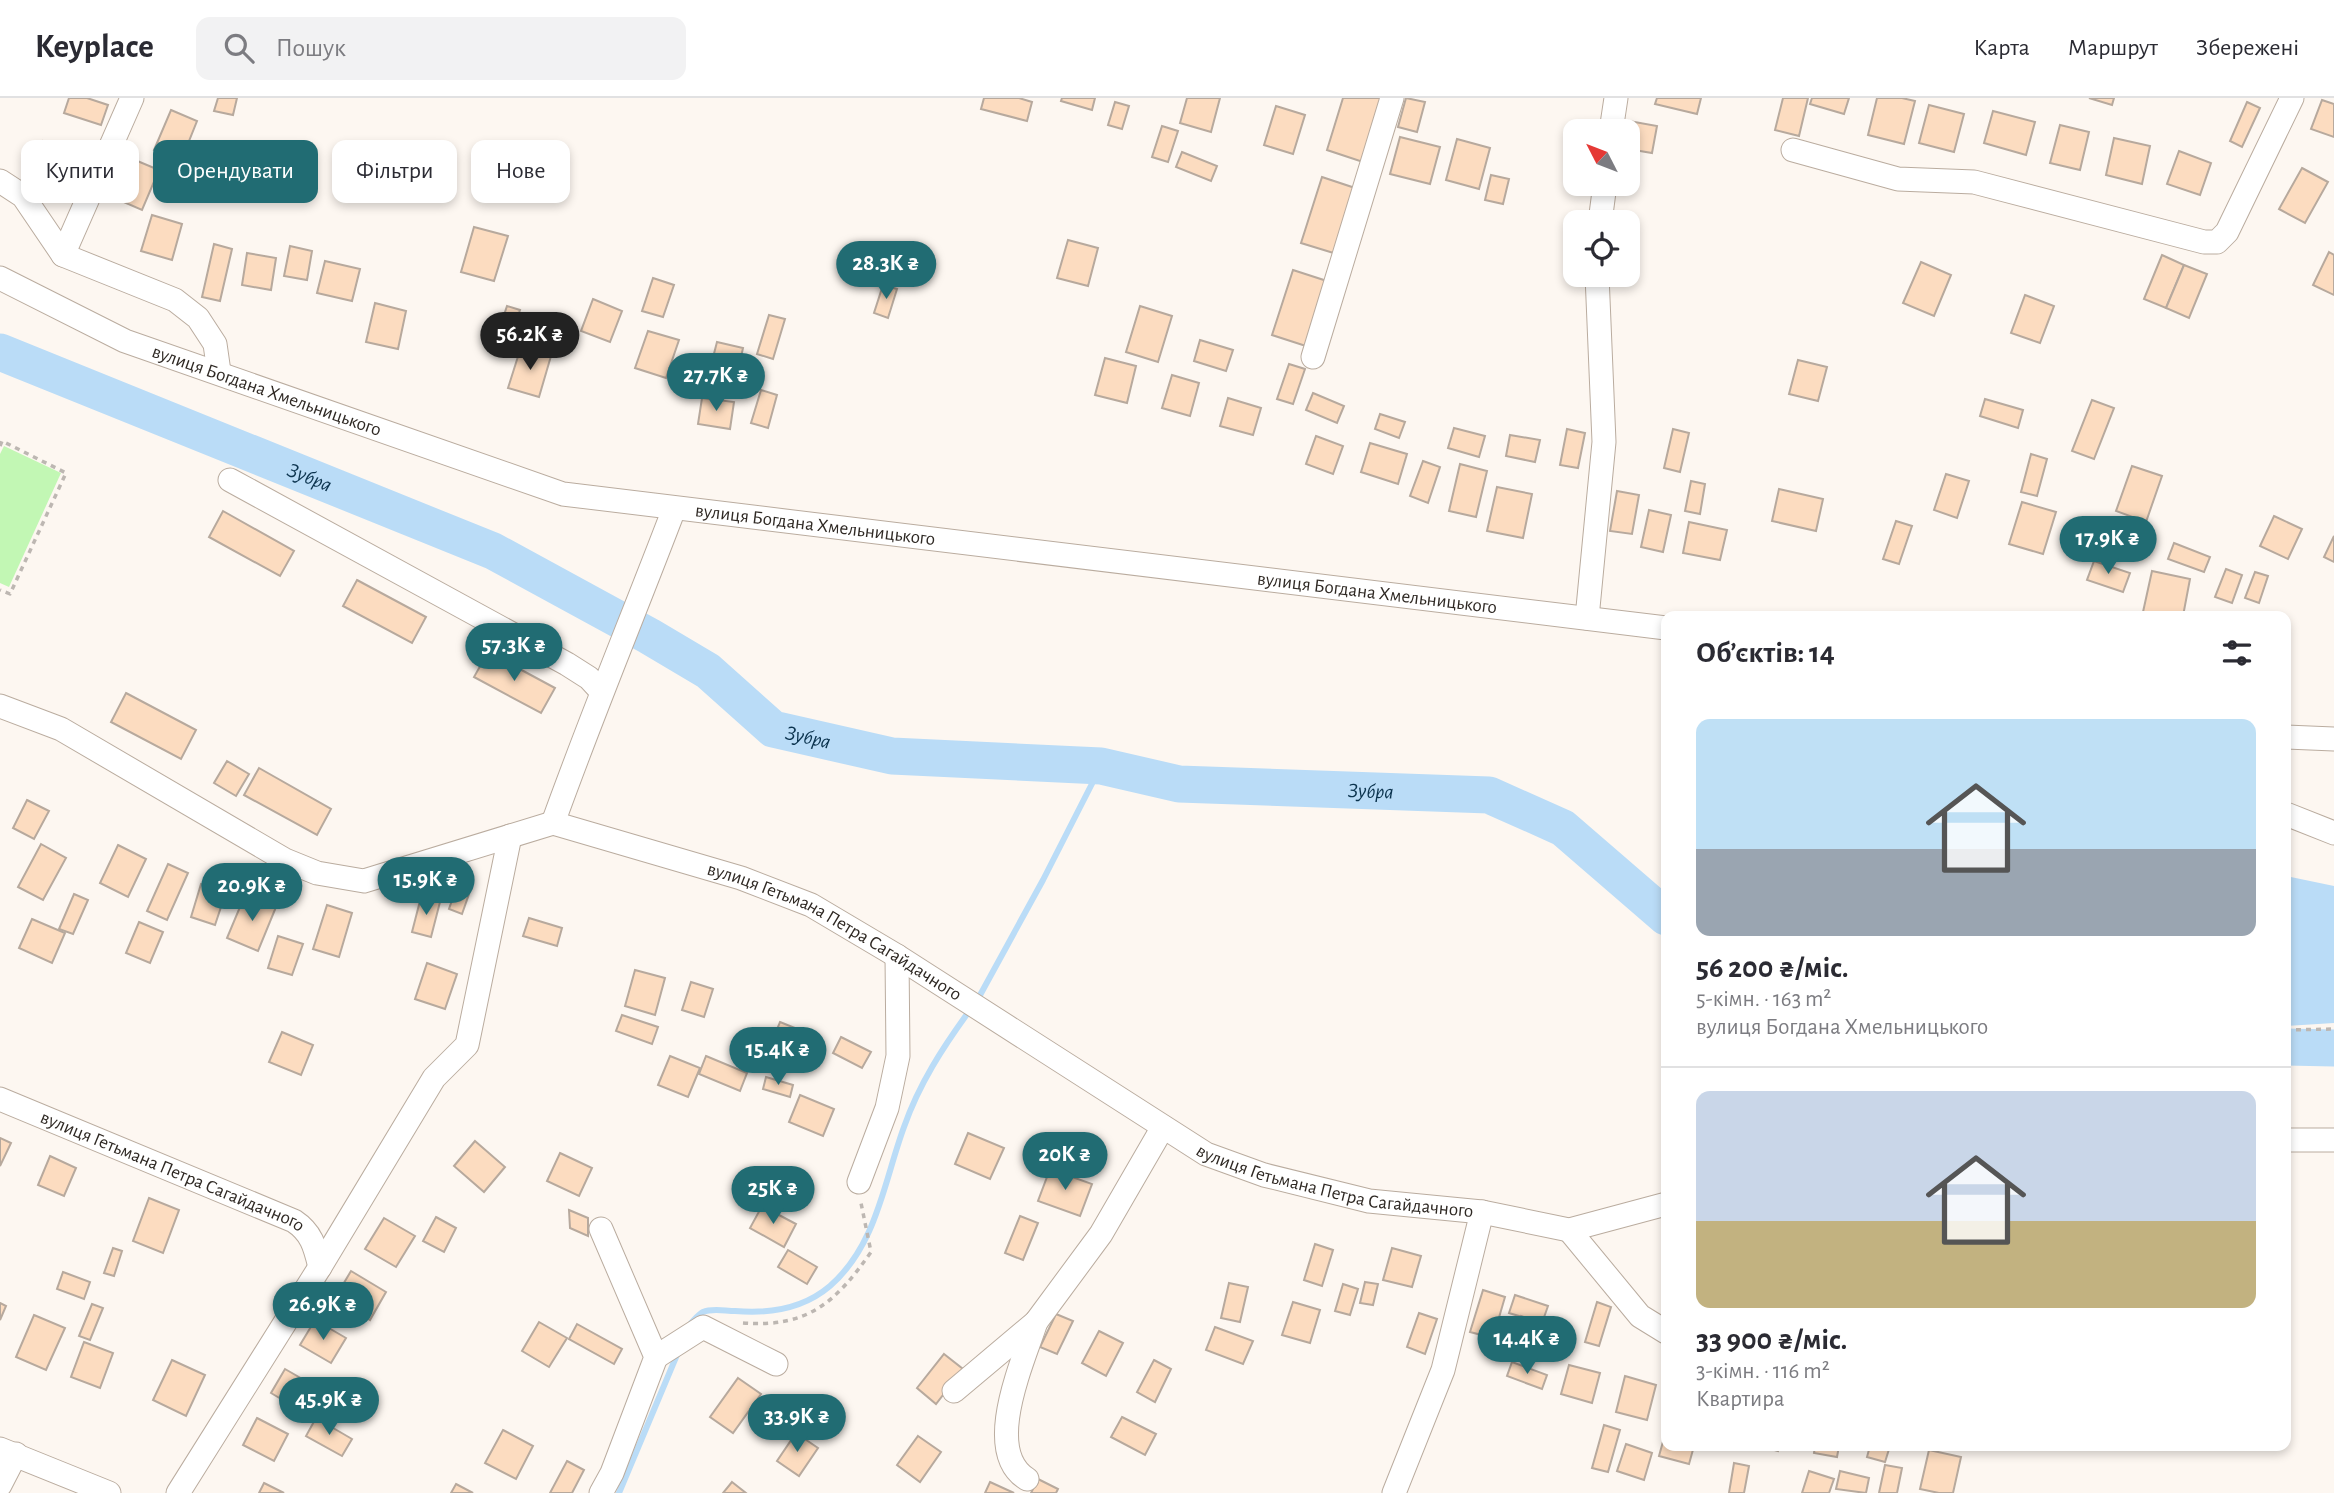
<!DOCTYPE html>
<html lang="uk">
<head>
<meta charset="utf-8">
<style>
  body { margin:0; font-family:"Alegreya Sans",sans-serif; background:#f2f2f3; color:#2b2b33; height:100vh; display:flex; flex-direction:column; font-size:26px; white-space:nowrap }
  * { box-sizing:border-box; margin:0 }
  p { font-size:23px; color:#7c7c81 }
  .icon { flex:none; width:38px; height:38px; fill:none; stroke:currentColor; stroke-width:2; stroke-linecap:round; stroke-linejoin:round }
  .map { position:relative; flex:1; overflow:hidden }
  .details { position:absolute; left:1661px; top:513px; width:630px; height:840px; display:flex; flex-direction:column; background:#fff; border-radius:14px; box-shadow:0 4px 10px #0003 }
  .details>* { flex:none }
  .hud { position:absolute; left:21px; top:42px; width:665px; height:63px; display:flex; gap:14px }
  .needle { width:46px; rotate:312deg }
  .controls { position:absolute; left:1563px; top:21px; display:grid; gap:14px }
  .controls a { display:grid; place-items:center; width:77px; height:77px; border-radius:14px; background:#fff; box-shadow:0 4px 10px #0003; font-size:35px }
  .price { position:absolute; translate:-50% -60px; padding:0 16px; border-radius:24px; background:#216c73; color:#fff; font-size:23px; line-height:46px; filter:drop-shadow(0 2px 4px #0008) }
  .price::after { content:''; position:absolute; left:50%; top:42px; width:21px; height:16px; margin-left:-10px; background:inherit; clip-path:polygon(0 0,100% 0,50% 100%) }
  .price.current { background:#222; color:#fff }
  ul { padding:0; list-style:none }
  li { display:grid; align-content:center; gap:14px; height:371px; padding:0 35px }
  li+li { border-top:2px solid #e1e1e2 }
  li span { display:grid; place-items:center; height:217px; border-radius:14px; color:#555 }
  li>.icon { margin-inline-start:auto }
  span .icon { width:126px; height:126px; fill:#fffc; stroke-width:1 }
  li b { font-size:30px }
  h2 { display:flex; justify-content:space-between; align-items:center; height:84px; padding:0 35px; font-size:30px }
  .tag { padding:0 24px; border-radius:14px; background:#fff; box-shadow:0 4px 10px #0003; font-size:24px; line-height:63px }
  .tag.current { background:#216c73; color:#fff }
  header { display:flex; align-items:center; gap:42px; box-sizing:border-box; height:98px; padding:0 35px; background:#fff; border-bottom:2px solid #e1e1e2 }
  header strong { font-size:33px }
  nav { display:flex; gap:38px; margin-inline-start:auto; font-size:24px }
  .search { width:490px; height:63px; background:#f2f2f3; display:flex; align-items:center; gap:18px; box-sizing:border-box; padding:0 24px; border-radius:14px; color:#7c7c81; font-size:26px }
  .map>svg:first-child { display:block }
</style>
</head>
<body>
<header>
<strong>Keyplace</strong>
<div class="search"><svg class="icon" aria-label="search" viewBox="0 0 24 24"><circle cx="10" cy="10" r="6"/><path d="M15 15l6 6"/></svg>Пошук</div>
<nav><a>Карта</a><a>Маршрут</a><a>Збережені</a></nav>
</header>
<div class="map">
<svg width="2334" height="1395" viewBox="0 0 2334 1395">
  <rect width="100%" height="100%" fill="#fdf7f1"/>
  <path fill="#c2f7b4" d="M4,348L61,375L9,489L0,485V356Z"/>
  <path fill="#badcf7" d="M2286,778L2334,788V925L2286,928Z"/>
  <g fill="none" stroke-linecap="round" stroke-linejoin="round">
    <g stroke="#badcf7" stroke-width="6">
      <path d="M979,899L1043,782L1101,668"/>
      <path d="M691,1225C694,1222 699,1216 703,1214C712,1210 725,1213 735,1213C769,1216 803,1211 830,1188C877,1147 884,1083 904,1029C919,986 943,949 970,912"/>
      <path d="M619,1395L679,1252"/>
    </g>
    <g stroke="#badcf7" stroke-width="37">
      <path id="s1" d="M0,254L493,453L649,538L708,573L773,631L892,658L1101,668L1179,686L1489,697L1563,730L1666,819"/>
      <path d="M2286,949L2334,950"/>
    </g>
  </g>
  <g fill="#fcdcc0" stroke="#b7a99d" stroke-width="2">
    <path d="M69,0H87L108,7L101,27L64,15Z"/>
    <path d="M218,0H237L233,17L214,13Z"/>
    <path d="M984,0H1019L1032,4L1027,23L981,11Z"/>
    <path d="M1062,0H1095L1092,12L1061,3Z"/>
    <path d="M1187,0H1220L1211,34L1180,25Z"/>
    <path d="M1343,0H1387L1366,65L1327,52Z"/>
    <path d="M1406,0L1425,4L1417,34L1398,29Z"/>
    <path d="M1657,0H1701L1697,16L1655,6Z"/>
    <path d="M1783,0H1808L1799,38L1775,32Z"/>
    <path d="M1812,0H1849L1844,16L1810,6Z"/>
    <path d="M1877,0H1902L1915,3L1904,46L1868,37Z"/>
    <path d="M2089,0H2114L2112,7Z"/>
    <path d="M2322,2L2334,6V39L2311,31Z"/>
    <path d="M1115,4L1129,8L1122,31L1108,27Z"/>
    <path d="M2247,4L2260,10L2242,49L2230,43Z"/>
    <path d="M1929,7L1964,16L1954,54L1919,45Z"/>
    <path d="M1276,8L1305,17L1293,56L1264,47Z"/>
    <path d="M171,12L197,23L181,63L154,52Z"/>
    <path d="M1993,13L2035,24L2026,57L1984,45Z"/>
    <path d="M1629,23L1657,28L1652,55L1628,51Z"/>
    <path d="M2060,27L2089,34L2080,72L2050,65Z"/>
    <path d="M1162,28L1178,33L1168,64L1152,59Z"/>
    <path d="M1400,39L1440,49L1430,86L1390,76Z"/>
    <path d="M2114,40L2150,48L2142,86L2106,77Z"/>
    <path d="M1457,41L1490,50L1479,91L1446,82Z"/>
    <path d="M43,43L71,57L54,89L26,75Z"/>
    <path d="M2179,53L2211,65L2200,97L2167,86Z"/>
    <path d="M1182,54L1217,68L1211,83L1176,69Z"/>
    <path d="M135,62L159,72L142,112L119,102Z"/>
    <path d="M2302,70L2328,84L2305,125L2279,111Z"/>
    <path d="M1491,77L1509,81L1503,106L1485,102Z"/>
    <path d="M1322,79L1361,92L1340,157L1301,145Z"/>
    <path d="M152,117L182,126L172,162L141,153Z"/>
    <path d="M474,129L508,138L494,183L461,174Z"/>
    <path d="M1068,142L1098,150L1088,188L1057,180Z"/>
    <path d="M214,146L232,151L220,203L202,199Z"/>
    <path d="M290,148L312,153L307,182L284,178Z"/>
    <path d="M2329,154L2334,157V197L2313,187Z"/>
    <path d="M247,155L276,160L271,192L242,187Z"/>
    <path d="M2162,157L2184,167L2166,210L2144,201Z"/>
    <path d="M325,163L360,171L352,203L317,195Z"/>
    <path d="M1921,164L1951,177L1934,218L1903,205Z"/>
    <path d="M2184,167L2207,176L2189,220L2166,210Z"/>
    <path d="M1293,172L1333,185L1312,250L1272,237Z"/>
    <path d="M653,180L674,187L663,219L642,213Z"/>
    <path d="M883,187L897,191L888,220L874,215Z"/>
    <path d="M2025,197L2054,208L2040,245L2011,235Z"/>
    <path d="M593,201L622,213L610,244L581,233Z"/>
    <path d="M375,205L406,213L398,251L366,244Z"/>
    <path d="M507,208L520,212L505,257L492,253Z"/>
    <path d="M1140,208L1172,218L1158,264L1126,254Z"/>
    <path d="M769,217L785,221L773,261L757,256Z"/>
    <path d="M648,233L679,242L666,280L635,270Z"/>
    <path d="M1200,242L1233,252L1226,273L1194,263Z"/>
    <path d="M717,244L743,250L736,281L709,275Z"/>
    <path d="M521,249L551,258L539,299L508,290Z"/>
    <path d="M1105,260L1136,268L1127,305L1095,297Z"/>
    <path d="M1798,262L1827,269L1818,303L1789,296Z"/>
    <path d="M1289,266L1305,271L1293,306L1277,301Z"/>
    <path d="M1172,277L1199,285L1190,318L1162,310Z"/>
    <path d="M761,292L777,297L768,330L751,325Z"/>
    <path d="M1313,295L1344,308L1337,325L1306,312Z"/>
    <path d="M702,300L734,304L730,331L698,326Z"/>
    <path d="M1228,300L1261,310L1253,337L1220,328Z"/>
    <path d="M1985,301L2023,312L2018,330L1980,318Z"/>
    <path d="M2092,302L2114,310L2094,361L2072,353Z"/>
    <path d="M1380,316L1405,324L1399,340L1375,331Z"/>
    <path d="M1454,330L1485,338L1479,359L1448,350Z"/>
    <path d="M1567,331L1585,335L1578,370L1560,367Z"/>
    <path d="M1673,331L1689,335L1680,374L1664,370Z"/>
    <path d="M1510,337L1540,342L1535,364L1506,358Z"/>
    <path d="M1316,338L1343,348L1333,376L1306,366Z"/>
    <path d="M1370,345L1407,356L1398,386L1361,374Z"/>
    <path d="M2031,356L2047,361L2037,398L2021,394Z"/>
    <path d="M1423,363L1440,369L1428,405L1410,398Z"/>
    <path d="M1460,366L1487,373L1476,419L1449,413Z"/>
    <path d="M2132,368L2162,378L2146,424L2116,413Z"/>
    <path d="M1946,376L1969,383L1957,420L1934,412Z"/>
    <path d="M1691,383L1705,386L1700,416L1685,413Z"/>
    <path d="M1497,389L1532,396L1523,440L1487,433Z"/>
    <path d="M1779,391L1823,401L1816,433L1772,423Z"/>
    <path d="M1617,393L1639,397L1632,436L1610,433Z"/>
    <path d="M2022,404L2056,414L2043,456L2009,446Z"/>
    <path d="M1649,412L1671,417L1663,454L1641,449Z"/>
    <path d="M223,413L294,453L280,478L209,439Z"/>
    <path d="M2274,418L2302,431L2288,461L2260,448Z"/>
    <path d="M1896,423L1912,428L1899,466L1883,461Z"/>
    <path d="M1689,424L1727,432L1720,462L1683,455Z"/>
    <path d="M2334,438V464L2324,459Z"/>
    <path d="M2174,445L2210,459L2204,474L2168,461Z"/>
    <path d="M2094,463L2130,475L2123,494L2087,482Z"/>
    <path d="M2226,471L2242,477L2232,505L2215,499Z"/>
    <path d="M2152,473L2190,481L2183,518H2162L2143,514Z"/>
    <path d="M2255,474L2268,478L2259,505L2245,500Z"/>
    <path d="M357,482L426,519L412,545L343,508Z"/>
    <path d="M488,554L555,590L541,615L474,579Z"/>
    <path d="M126,595L196,632L181,661L111,624Z"/>
    <path d="M227,663L249,676L236,698L214,685Z"/>
    <path d="M259,670L331,711L317,737L244,697Z"/>
    <path d="M27,702L49,713L34,741L13,730Z"/>
    <path d="M41,746L66,760L43,802L18,789Z"/>
    <path d="M118,747L146,761L128,799L100,785Z"/>
    <path d="M168,766L188,775L167,822L147,813Z"/>
    <path d="M201,786L226,794L215,827L191,819Z"/>
    <path d="M456,791L469,796L462,816L449,811Z"/>
    <path d="M74,796L88,802L73,836L59,831Z"/>
    <path d="M245,797L276,809L258,853L227,840Z"/>
    <path d="M421,799L440,804L431,839L412,834Z"/>
    <path d="M327,807L352,815L339,859L313,851Z"/>
    <path d="M529,820L562,830L557,848L523,838Z"/>
    <path d="M32,821L65,835L52,865L19,850Z"/>
    <path d="M139,824L163,834L150,865L126,855Z"/>
    <path d="M278,838L303,846L292,877L268,870Z"/>
    <path d="M427,865L457,876L445,911L415,901Z"/>
    <path d="M635,872L665,880L655,917L625,908Z"/>
    <path d="M691,884L713,891L704,919L682,912Z"/>
    <path d="M622,917L658,929L652,946L616,933Z"/>
    <path d="M780,924L805,934L794,961L769,951Z"/>
    <path d="M282,934L313,947L301,977L269,964Z"/>
    <path d="M841,939L871,954L862,970L833,955Z"/>
    <path d="M670,958L700,970L688,999L658,987Z"/>
    <path d="M706,958L747,975L740,993L699,976Z"/>
    <path d="M766,979L793,987L790,999L763,991Z"/>
    <path d="M800,997L834,1011L823,1038L789,1024Z"/>
    <path d="M968,1035L1004,1050L990,1081L955,1066Z"/>
    <path d="M0,1040L11,1045L0,1068Z"/>
    <path d="M475,1043L505,1069L484,1094L454,1068Z"/>
    <path d="M560,1055L592,1070L579,1098L547,1083Z"/>
    <path d="M50,1058L76,1070L64,1098L38,1087Z"/>
    <path d="M1050,1071L1092,1086L1080,1118L1038,1103Z"/>
    <path d="M149,1100L179,1112L163,1155L133,1143Z"/>
    <path d="M762,1108L796,1126L784,1149L750,1130Z"/>
    <path d="M569,1112L588,1120V1138L570,1130Z"/>
    <path d="M1020,1118L1038,1125L1023,1162L1005,1155Z"/>
    <path d="M436,1119L456,1130L444,1154L423,1143Z"/>
    <path d="M384,1120L415,1138L396,1169L365,1151Z"/>
    <path d="M1315,1146L1333,1152L1322,1188L1304,1182Z"/>
    <path d="M113,1150L122,1153L114,1178L104,1175Z"/>
    <path d="M1392,1150L1421,1158L1412,1189L1383,1182Z"/>
    <path d="M788,1152L817,1169L807,1186L778,1169Z"/>
    <path d="M351,1173L386,1194L370,1222L335,1200Z"/>
    <path d="M63,1174L90,1184L84,1201L57,1191Z"/>
    <path d="M1365,1184L1378,1186L1373,1207L1360,1205Z"/>
    <path d="M1229,1185L1248,1189L1240,1224L1221,1220Z"/>
    <path d="M1343,1186L1358,1191L1350,1217L1335,1213Z"/>
    <path d="M1483,1192L1505,1199L1493,1240L1470,1234Z"/>
    <path d="M1515,1197L1548,1208L1542,1225L1509,1215Z"/>
    <path d="M1293,1204L1320,1212L1310,1245L1282,1237Z"/>
    <path d="M1597,1204L1611,1209L1599,1248L1585,1244Z"/>
    <path d="M0,1205L6,1208L0,1222Z"/>
    <path d="M92,1206L103,1210L90,1242L79,1238Z"/>
    <path d="M1419,1215L1437,1221L1425,1256L1407,1249Z"/>
    <path d="M1056,1216L1073,1223L1057,1256L1040,1249Z"/>
    <path d="M34,1217L65,1230L46,1272L16,1259Z"/>
    <path d="M1521,1218L1547,1227L1538,1256L1511,1247Z"/>
    <path d="M315,1222L346,1240L331,1265L300,1247Z"/>
    <path d="M539,1224L567,1240L549,1269L522,1253Z"/>
    <path d="M577,1226L622,1251L614,1266L569,1241Z"/>
    <path d="M1215,1229L1253,1243L1243,1266L1206,1252Z"/>
    <path d="M1099,1233L1123,1245L1106,1278L1082,1265Z"/>
    <path d="M84,1244L113,1255L100,1290L71,1279Z"/>
    <path d="M944,1256L963,1271L936,1306L917,1290Z"/>
    <path d="M172,1262L205,1277L186,1318L153,1302Z"/>
    <path d="M1154,1262L1171,1271L1155,1304L1137,1294Z"/>
    <path d="M1512,1264L1547,1277L1542,1291L1507,1278Z"/>
    <path d="M1569,1267L1600,1275L1592,1305L1561,1296Z"/>
    <path d="M285,1271L318,1290L303,1314L271,1295Z"/>
    <path d="M1625,1278L1656,1287L1647,1322L1616,1314Z"/>
    <path d="M738,1280L761,1296L733,1335L710,1319Z"/>
    <path d="M332,1288L348,1296L333,1325L318,1318Z"/>
    <path d="M1122,1319L1156,1336L1145,1357L1111,1339Z"/>
    <path d="M257,1320L288,1336L274,1363L243,1347Z"/>
    <path d="M316,1320L352,1341L342,1358L306,1338Z"/>
    <path d="M1604,1327L1620,1332L1608,1374L1592,1370Z"/>
    <path d="M503,1332L533,1348L516,1381L485,1365Z"/>
    <path d="M796,1335L818,1350L799,1378L777,1363Z"/>
    <path d="M918,1338L941,1354L920,1384L897,1367Z"/>
    <path d="M1664,1340L1666,1348H1694L1689,1366L1659,1358Z"/>
    <path d="M1626,1346L1652,1355L1644,1382L1617,1373Z"/>
    <path d="M1760,1348H1780L1778,1353Z"/>
    <path d="M1815,1348H1839L1837,1359L1814,1355Z"/>
    <path d="M1870,1348H1890L1885,1364L1867,1359Z"/>
    <path d="M1929,1352L1961,1359L1953,1395H1939L1920,1391Z"/>
    <path d="M567,1363L584,1372L572,1395H550Z"/>
    <path d="M1734,1365L1749,1368L1744,1395H1729Z"/>
    <path d="M1885,1367L1902,1370L1897,1395H1879Z"/>
    <path d="M1809,1373L1834,1381L1829,1395H1802Z"/>
    <path d="M1840,1373L1869,1380L1866,1395L1836,1391Z"/>
    <path d="M1038,1381L1058,1391L1056,1395H1031Z"/>
    <path d="M732,1384L746,1395H723Z"/>
    <path d="M990,1384L1014,1395H985Z"/>
    <path d="M264,1385L284,1395H259Z"/>
    <path d="M456,1386L473,1395H451Z"/>
  </g>
  <g fill="none" stroke-linecap="round" stroke-linejoin="round">
    <g stroke="#baac9f" stroke-width="25">
      <g id="minor">
        <path d="M1611,33L1616,0"/>
        <path d="M1793,52L1898,81L1974,84L2204,144H2217L2227,134L2292,0"/>
        <path d="M0,83L23,98L63,157L175,202L198,220L215,246L219,274"/>
        <path d="M1600,124L1605,86"/>
        <path d="M63,157L132,0"/>
        <path id="s2" d="M0,180L125,243L563,396L1666,530"/>
        <path d="M1313,259L1392,0"/>
        <path d="M230,382L567,566L589,580L601,593"/>
        <path d="M1587,520L1604,344L1597,177"/>
        <path id="s3" d="M0,608L61,631L285,762L317,775L364,783L553,725L741,780L811,807L897,858L1206,1056L1264,1077L1369,1103L1482,1114L1569,1132L1666,1106"/>
        <path d="M2286,639L2334,641"/>
        <path d="M2286,716L2334,735"/>
        <path d="M553,725C591,619 634,516 674,411"/>
        <path id="s4" d="M0,1001L294,1123C312,1135 315,1149 320,1169"/>
        <path d="M2286,1042H2334"/>
        <path d="M859,1084L887,1010L898,958L897,858"/>
        <path d="M1569,1132L1640,1218L1666,1234"/>
        <path d="M656,1259L703,1229L776,1266"/>
        <path d="M954,1293L1036,1224L1101,1136L1163,1029"/>
        <path d="M0,1351L109,1395"/>
        <path d="M1027,1381C982,1353 1023,1264 1036,1224"/>
        <path d="M0,1387L16,1356"/>
        <path d="M178,1395L320,1169L434,980L467,947L510,738"/>
        <path d="M601,1395L612,1375L656,1259L601,1131"/>
        <path d="M1394,1395L1443,1272L1482,1114"/>
      </g>
    </g>
    <g stroke="#bdb7b2" stroke-width="3.5" stroke-dasharray="5 5" stroke-linecap="butt">
      <path d="M0,348L2,343L66,375L10,496L0,492"/>
      <path d="M2286,932L2334,931"/>
      <path d="M743,1225C808,1230 836,1204 871,1154L861,1105"/>
    </g>
    <use href="#minor" stroke="#fff" stroke-width="23"/>
  </g>
  <g text-anchor="middle" dominant-baseline="central" stroke-width="6" stroke-linejoin="round" paint-order="stroke">
    <g font-size="19" fill="#2f2924" stroke="#fdf7f1">
      <text stroke="none"><textPath href="#s2" startOffset="290">вулиця Богдана Хмельницького</textPath></text>
      <text stroke="none"><textPath href="#s2" startOffset="858">вулиця Богдана Хмельницького</textPath></text>
      <text stroke="none"><textPath href="#s2" startOffset="1424">вулиця Богдана Хмельницького</textPath></text>
      <text stroke="none"><textPath href="#s3" startOffset="908">вулиця Гетьмана Петра Сагайдачного</textPath></text>
      <text stroke="none"><textPath href="#s4" startOffset="187">вулиця Гетьмана Петра Сагайдачного</textPath></text>
      <text stroke="none"><textPath href="#s3" startOffset="1475">вулиця Гетьмана Петра Сагайдачного</textPath></text>
    </g>
    <g font-size="21" font-style="italic" fill="#0b334e" stroke="#fdf7f1">
      <text stroke="none"><textPath href="#s1" startOffset="334">Зубра</textPath></text>
      <text stroke="none"><textPath href="#s1" startOffset="901">Зубра</textPath></text>
      <text stroke="none"><textPath href="#s1" startOffset="1468">Зубра</textPath></text>
    </g>
  </g>
</svg>
<div class="controls">
<a><svg class="needle" viewBox="-14 -14 28 28"><path d="M0-13l5 13h-10z" fill="#e53935"/><path d="M0 13l5-13h-10z" fill="#7c7c81"/></svg></a>
<a><svg class="icon" aria-label="locate" viewBox="0 0 24 24"><circle cx="12" cy="12" r="6"/><path d="M12 2v4M12 18v4M2 12h4M18 12h4"/></svg></a>
</div>
<b class="price" style="left:886px;top:203px">28.3K ₴</b>
<b class="price current" style="left:530px;top:274px">56.2K ₴</b>
<b class="price" style="left:716px;top:315px">27.7K ₴</b>
<b class="price" style="left:2108px;top:478px">17.9K ₴</b>
<b class="price" style="left:514px;top:585px">57.3K ₴</b>
<b class="price" style="left:426px;top:819px">15.9K ₴</b>
<b class="price" style="left:252px;top:825px">20.9K ₴</b>
<b class="price" style="left:778px;top:989px">15.4K ₴</b>
<b class="price" style="left:1065px;top:1094px">20K ₴</b>
<b class="price" style="left:773px;top:1128px">25K ₴</b>
<b class="price" style="left:323px;top:1244px">26.9K ₴</b>
<b class="price" style="left:1527px;top:1278px">14.4K ₴</b>
<b class="price" style="left:329px;top:1339px">45.9K ₴</b>
<b class="price" style="left:797px;top:1356px">33.9K ₴</b>
<div class="hud">
<a class="tag">Купити</a>
<a class="tag current">Орендувати</a>
<a class="tag">Фільтри</a>
<a class="tag">Нове</a>
</div>
<section class="details">
<h2>Об’єктів: 14<svg class="icon" aria-label="filters" viewBox="0 0 24 24"><path d="M4 7h16M4 17h16"/><circle cx="9" cy="7" r="2"/><circle cx="15" cy="17" r="2"/></svg></h2>
<ul>
<li><span style="background:linear-gradient(#bfe0f5 60%,#9aa5b1 0)"><svg class="icon" aria-label="home" viewBox="0 0 24 24"><path d="M3 11l9-7 9 7M6 9v11h12V9"/></svg></span><div><b>56 200 ₴/міс.</b><p>5-кімн. · 163 m²</p><p>вулиця Богдана Хмельницького</p></div></li>
<li><span style="background:linear-gradient(#c9d6e8 60%,#c2b280 0)"><svg class="icon" aria-label="home" viewBox="0 0 24 24"><path d="M3 11l9-7 9 7M6 9v11h12V9"/></svg></span><div><b>33 900 ₴/міс.</b><p>3-кімн. · 116 m²</p><p>Квартира</p></div></li>
</ul>
</section>
</div>
</body>
</html>
